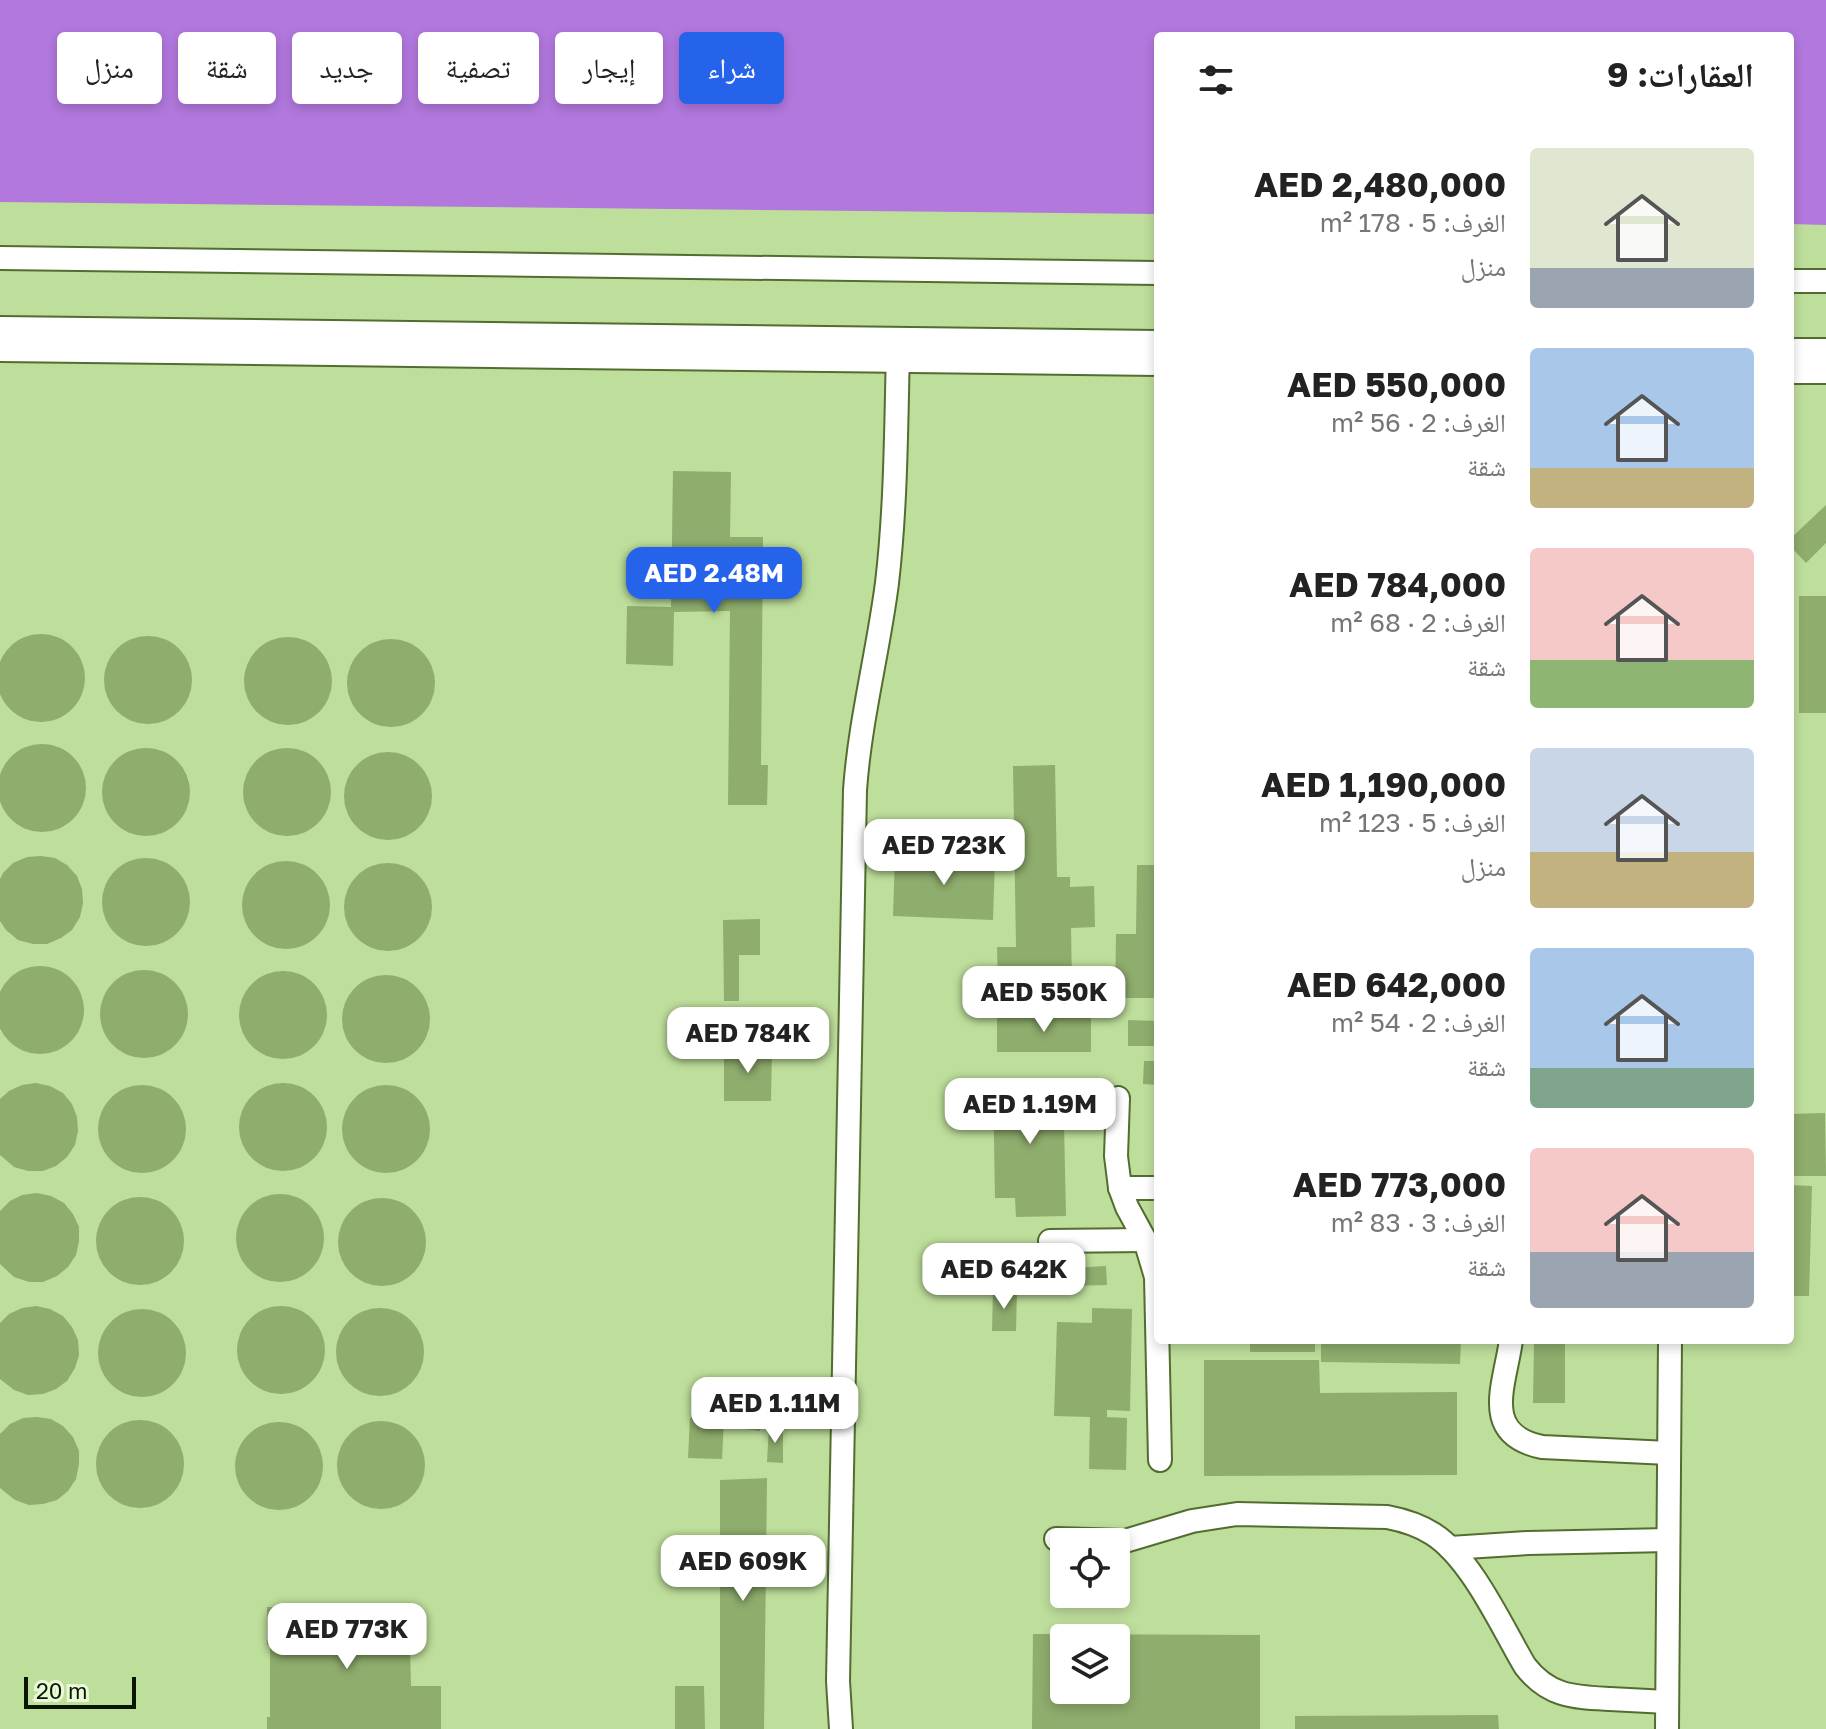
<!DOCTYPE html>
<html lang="ar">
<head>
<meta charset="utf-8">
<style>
  body { margin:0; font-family:"Golos Text","Noto Naskh Arabic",sans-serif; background:#f6f6f6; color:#222; direction:rtl; height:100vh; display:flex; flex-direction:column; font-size:30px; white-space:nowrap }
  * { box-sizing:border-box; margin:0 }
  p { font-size:26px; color:#767676 }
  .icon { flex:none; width:44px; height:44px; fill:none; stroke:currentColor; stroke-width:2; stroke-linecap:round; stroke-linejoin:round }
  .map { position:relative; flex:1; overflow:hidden; direction:ltr }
  .panel { position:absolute; left:1154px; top:32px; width:640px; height:1312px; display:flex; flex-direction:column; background:#fff; border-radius:8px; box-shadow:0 4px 12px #0003; direction:rtl }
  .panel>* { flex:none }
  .banner { position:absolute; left:24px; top:32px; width:760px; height:72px; direction:rtl; display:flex; gap:16px }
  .fabs { position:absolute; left:1050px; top:1528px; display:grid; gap:16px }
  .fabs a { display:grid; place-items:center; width:80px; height:80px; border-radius:8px; background:#fff; box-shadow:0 4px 12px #0003; font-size:40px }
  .scale { position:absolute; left:24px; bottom:20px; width:112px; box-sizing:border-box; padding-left:8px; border:4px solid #0b1600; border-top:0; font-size:22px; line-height:28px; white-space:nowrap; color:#0b1600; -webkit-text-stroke:6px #e8f9d7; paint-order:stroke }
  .price { position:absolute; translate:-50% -68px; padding:0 18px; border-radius:16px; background:#fff; color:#222; font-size:26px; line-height:52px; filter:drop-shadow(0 2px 4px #0008) }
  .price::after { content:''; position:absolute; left:50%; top:48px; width:24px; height:18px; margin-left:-12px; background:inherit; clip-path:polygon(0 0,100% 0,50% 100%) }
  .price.selected { background:#2563eb; color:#fff }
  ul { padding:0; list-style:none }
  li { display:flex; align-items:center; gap:24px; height:200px; padding:0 40px }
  li span { display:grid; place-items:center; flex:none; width:224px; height:160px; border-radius:8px; color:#555 }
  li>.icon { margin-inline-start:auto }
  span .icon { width:96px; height:96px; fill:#fffc; stroke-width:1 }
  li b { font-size:34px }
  h2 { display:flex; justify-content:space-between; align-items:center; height:96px; padding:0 40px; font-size:34px }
  .pill { padding:0 28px; border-radius:8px; background:#fff; box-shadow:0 4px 12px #0003; font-size:28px; line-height:72px }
  .pill.selected { background:#2563eb; color:#fff }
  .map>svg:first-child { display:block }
</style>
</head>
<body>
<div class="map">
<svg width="1826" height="1729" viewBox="0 0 1826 1729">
  <rect width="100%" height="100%" fill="#bede9b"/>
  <path fill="#b278de" d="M0,0H1826V225L1790,224V36H1158V214L0,202Z"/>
  <g fill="#8fad6d" fill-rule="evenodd">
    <path d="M673,471L731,472L730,537H763L761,765H768L767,805H728L730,611L674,612L673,666L626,664L627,606L671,607Z"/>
    <path d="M1826,505V543L1806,563L1790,546V539Z"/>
    <rect x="1799" y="596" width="27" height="117"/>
    <circle cx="41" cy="678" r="44"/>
    <circle cx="148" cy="680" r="44"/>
    <circle cx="288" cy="681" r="44"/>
    <circle cx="391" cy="683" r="44"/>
    <circle cx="42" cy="788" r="44"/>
    <circle cx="146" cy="792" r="44"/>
    <circle cx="287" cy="792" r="44"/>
    <circle cx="388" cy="796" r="44"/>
    <path d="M1055,765L1057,877H1070V887L1094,886L1095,927L1071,928L1072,984L998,986L997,947H1016L1013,766Z"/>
    <path d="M895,855L995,858L993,920L893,916Z"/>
    <path d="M41,856L55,858L67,865L77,876L82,889L83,903L80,917L72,930L61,938L47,944H33L18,940L6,930L0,921V879L3,873L13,863L27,857Z"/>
    <circle cx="146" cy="902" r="44"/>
    <circle cx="286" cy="905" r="44"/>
    <circle cx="388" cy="907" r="44"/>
    <path d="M1137,865H1158V998H1115L1116,934H1136Z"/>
    <path d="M760,919V955H739V1001H724L723,920Z"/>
    <circle cx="40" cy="1010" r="44"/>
    <circle cx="144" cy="1014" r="44"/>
    <circle cx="283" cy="1015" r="44"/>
    <circle cx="386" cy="1019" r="44"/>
    <rect x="997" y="1016" width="94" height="36"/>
    <path d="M1128,1020L1158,1021V1046H1128Z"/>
    <path d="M724,1049L772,1050L771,1101H724Z"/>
    <path d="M1144,1061H1158V1085L1143,1084Z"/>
    <path d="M1063,1079L1066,1216L1016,1217L1015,1198H995L993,1080Z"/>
    <circle cx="283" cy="1127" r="44"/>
    <path d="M36,1083L50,1086L63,1093L72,1104L77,1117L78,1131L75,1145L67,1157L56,1166L43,1171H28L14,1167L0,1155V1099L9,1091L22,1085Z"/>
    <circle cx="386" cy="1129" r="44"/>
    <circle cx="142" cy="1129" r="44"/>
    <path d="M1825,1113L1826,1176H1790V1114Z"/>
    <path d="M1790,1185L1812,1186L1809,1296H1790Z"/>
    <path d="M37,1193L51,1196L64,1203L73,1214L79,1227V1241L76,1255L68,1267L57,1276L43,1282H29L14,1277L0,1264V1211L10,1201L22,1195Z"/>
    <circle cx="280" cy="1238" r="44"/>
    <circle cx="140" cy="1241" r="44"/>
    <circle cx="382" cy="1242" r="44"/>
    <path d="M1106,1266L1107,1285L1070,1286L1069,1268Z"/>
    <path d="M993,1290L1017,1291L1016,1331H992Z"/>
    <circle cx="281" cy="1350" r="44"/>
    <path d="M36,1306L50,1309L63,1316L72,1327L78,1340L79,1355L75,1368L67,1381L56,1389L43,1394L28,1395L14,1390L0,1379V1323L9,1314L22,1308Z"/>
    <circle cx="380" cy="1352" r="44"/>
    <path d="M1092,1308L1132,1309L1130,1411L1107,1410V1417L1127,1418L1126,1470L1089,1469L1090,1417L1054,1416L1057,1322L1092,1323Z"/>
    <circle cx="142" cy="1353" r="44"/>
    <rect x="1250" y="1340" width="65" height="12"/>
    <path d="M1321,1340H1461L1460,1364L1321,1362Z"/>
    <path d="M1534,1340H1565V1403H1533Z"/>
    <path d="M1204,1360H1319L1320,1393L1457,1392V1475L1204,1476Z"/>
    <path d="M730,1398L764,1402L760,1431L727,1427Z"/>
    <path d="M37,1417L51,1419L63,1426L73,1437L79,1451V1464L76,1479L68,1491L57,1500L43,1504L29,1505L15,1500L0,1488V1434L10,1424L23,1418Z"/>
    <path d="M690,1418L724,1419L722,1459L688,1458Z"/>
    <circle cx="140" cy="1464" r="44"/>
    <circle cx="381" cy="1465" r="44"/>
    <circle cx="279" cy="1466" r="44"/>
    <path d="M769,1427L783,1428V1463L767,1462Z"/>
    <path d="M767,1478L764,1729H720V1480Z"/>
    <path d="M267,1607H321L320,1613H370V1607H419V1648H410L411,1686H441V1729H267V1717H270V1645H267Z"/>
    <path d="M1033,1634L1260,1635V1729H1032ZM1064,1638H1116V1690H1064Z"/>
    <path d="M675,1686H704L705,1729H675Z"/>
    <path d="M1498,1715L1499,1729H1295V1716Z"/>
  </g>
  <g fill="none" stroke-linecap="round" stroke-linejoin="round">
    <g stroke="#526d2f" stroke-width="26">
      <g id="service">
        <path d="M0,258L1158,273"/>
        <path d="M1790,281H1826"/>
        <path d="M1118,1098L1116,1156L1120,1188L1127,1207L1145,1240L1156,1277L1160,1460"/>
        <path d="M1120,1188H1158"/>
        <path d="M1050,1241L1145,1240"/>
        <path d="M1511,1340C1505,1385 1480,1434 1542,1447L1669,1453"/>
        <path d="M1056,1539L1125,1541L1192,1521L1237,1514L1387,1517C1403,1520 1419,1525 1433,1534C1471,1558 1502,1627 1525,1666C1549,1697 1574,1697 1610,1699C1629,1700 1648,1701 1667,1702"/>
        <path d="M1450,1548L1528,1543L1668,1540"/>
        <path d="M841,1729L838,1681L855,790C860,720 878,653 887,583C896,506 896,428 898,350"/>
        <path d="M1667,1729L1670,1340"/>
      </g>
    </g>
    <g stroke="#526d2f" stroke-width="48">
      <g id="tertiary">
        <path d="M0,339L1158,353"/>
        <path d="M1790,361H1826"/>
      </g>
    </g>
    <use href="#service" stroke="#fff" stroke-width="22"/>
    <use href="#tertiary" stroke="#fff" stroke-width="44"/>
  </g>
</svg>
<div class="fabs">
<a><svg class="icon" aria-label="locate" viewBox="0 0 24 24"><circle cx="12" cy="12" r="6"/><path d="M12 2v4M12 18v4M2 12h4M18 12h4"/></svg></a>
<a><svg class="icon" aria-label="layers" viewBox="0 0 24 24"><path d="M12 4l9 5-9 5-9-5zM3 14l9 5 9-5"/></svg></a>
</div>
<div class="scale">20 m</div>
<b class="price selected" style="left:714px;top:615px">AED 2.48M</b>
<b class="price" style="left:944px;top:887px">AED 723K</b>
<b class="price" style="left:1044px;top:1034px">AED 550K</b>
<b class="price" style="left:748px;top:1075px">AED 784K</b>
<b class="price" style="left:1030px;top:1146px">AED 1.19M</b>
<b class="price" style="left:1004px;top:1311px">AED 642K</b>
<b class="price" style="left:775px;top:1445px">AED 1.11M</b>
<b class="price" style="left:743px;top:1603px">AED 609K</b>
<b class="price" style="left:347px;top:1671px">AED 773K</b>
<div class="banner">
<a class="pill selected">شراء</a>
<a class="pill">إيجار</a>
<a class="pill">تصفية</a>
<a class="pill">جديد</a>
<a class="pill">شقة</a>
<a class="pill">منزل</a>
</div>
<section class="panel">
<h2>العقارات: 9<svg class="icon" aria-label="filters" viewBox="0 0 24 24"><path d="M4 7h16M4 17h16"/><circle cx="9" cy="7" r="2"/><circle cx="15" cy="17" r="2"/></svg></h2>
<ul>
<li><span style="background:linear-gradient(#dfe7d0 75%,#9aa5b1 0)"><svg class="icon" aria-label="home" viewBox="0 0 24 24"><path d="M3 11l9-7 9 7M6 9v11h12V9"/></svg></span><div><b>AED 2,480,000</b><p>الغرف: 5 · 178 m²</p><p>منزل</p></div></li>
<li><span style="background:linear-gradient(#a9c7e8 75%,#c2b280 0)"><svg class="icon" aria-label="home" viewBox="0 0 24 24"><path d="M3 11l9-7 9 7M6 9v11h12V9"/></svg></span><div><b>AED 550,000</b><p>الغرف: 2 · 56 m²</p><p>شقة</p></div></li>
<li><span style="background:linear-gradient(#f6c9c9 70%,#8fb573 0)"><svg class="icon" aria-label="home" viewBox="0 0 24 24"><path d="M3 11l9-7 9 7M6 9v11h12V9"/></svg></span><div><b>AED 784,000</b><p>الغرف: 2 · 68 m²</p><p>شقة</p></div></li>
<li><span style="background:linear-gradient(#c9d6e8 65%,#c2b280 0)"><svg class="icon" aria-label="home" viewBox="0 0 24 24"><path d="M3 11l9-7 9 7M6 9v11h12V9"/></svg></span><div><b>AED 1,190,000</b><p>الغرف: 5 · 123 m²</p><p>منزل</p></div></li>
<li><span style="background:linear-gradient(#a9c7e8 75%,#7fa58c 0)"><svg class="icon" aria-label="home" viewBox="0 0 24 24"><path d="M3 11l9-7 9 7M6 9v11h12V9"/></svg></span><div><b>AED 642,000</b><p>الغرف: 2 · 54 m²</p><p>شقة</p></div></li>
<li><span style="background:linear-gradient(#f6c9c9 65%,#9aa5b1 0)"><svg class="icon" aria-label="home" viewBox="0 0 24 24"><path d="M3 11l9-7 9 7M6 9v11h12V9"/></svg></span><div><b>AED 773,000</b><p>الغرف: 3 · 83 m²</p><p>شقة</p></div></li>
</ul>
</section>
</div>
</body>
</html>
